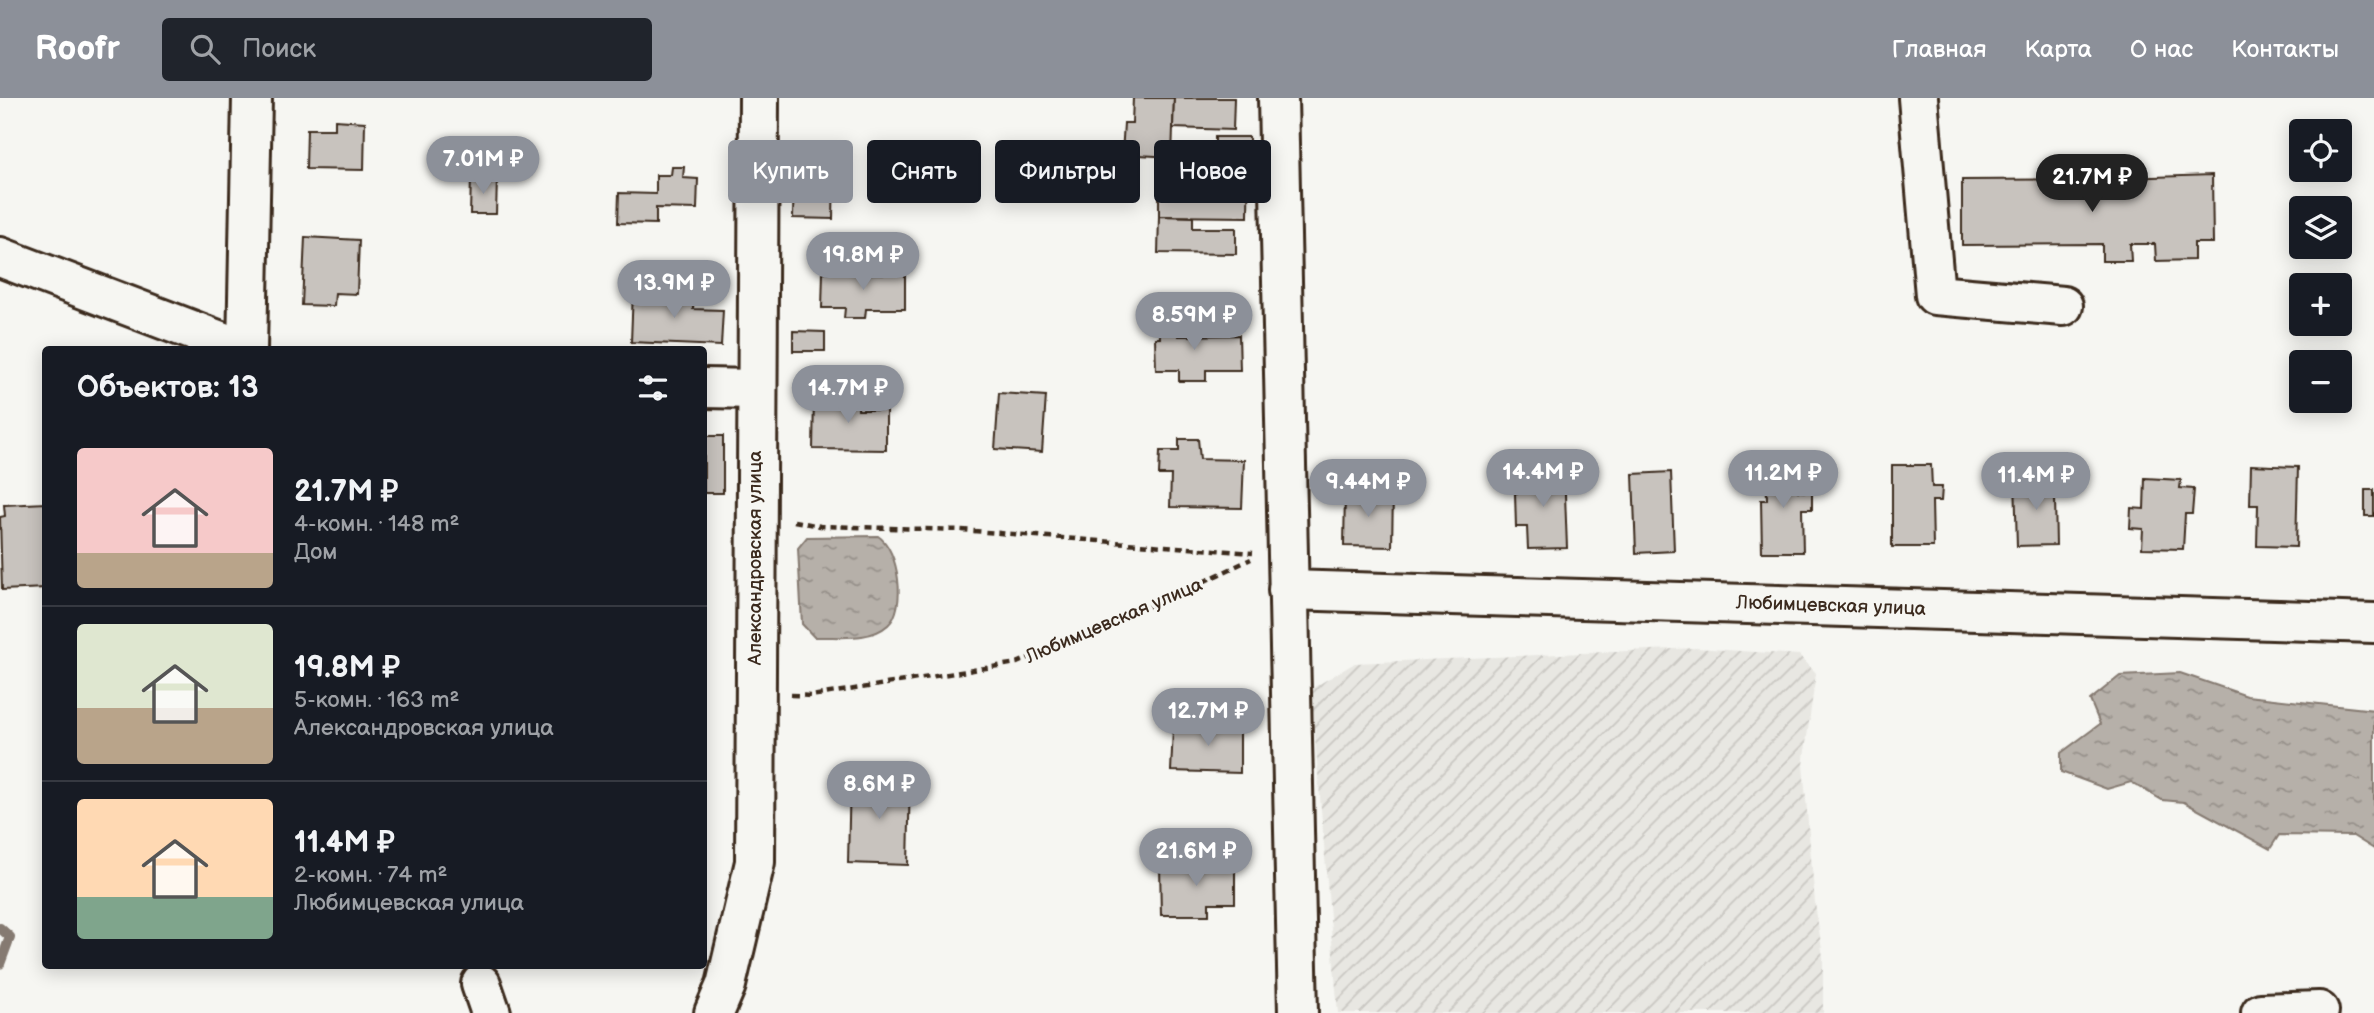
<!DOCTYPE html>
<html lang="ru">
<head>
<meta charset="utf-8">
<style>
  body { margin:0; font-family:"Balsamiq Sans",sans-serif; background:#20242c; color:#f1f3f6; height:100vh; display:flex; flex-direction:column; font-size:26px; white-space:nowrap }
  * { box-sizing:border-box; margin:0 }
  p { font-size:23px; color:#9ea1a6 }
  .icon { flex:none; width:38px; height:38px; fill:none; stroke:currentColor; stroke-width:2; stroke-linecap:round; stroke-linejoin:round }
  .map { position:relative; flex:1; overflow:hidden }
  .details { position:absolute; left:42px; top:248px; width:665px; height:623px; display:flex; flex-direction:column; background:#171b24; border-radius:7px; box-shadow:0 4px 18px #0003 }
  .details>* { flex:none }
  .banner { position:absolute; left:728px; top:42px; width:665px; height:63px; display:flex; gap:14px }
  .buttons { position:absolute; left:2289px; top:21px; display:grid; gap:14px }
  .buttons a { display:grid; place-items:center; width:63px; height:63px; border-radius:7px; background:#171b24; box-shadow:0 4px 18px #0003; font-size:35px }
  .price { position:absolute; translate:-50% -60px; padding:0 16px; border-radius:24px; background:#8c9099; color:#fff; font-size:23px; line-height:46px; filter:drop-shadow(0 2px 4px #0008) }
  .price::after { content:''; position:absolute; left:50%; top:42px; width:21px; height:16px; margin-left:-10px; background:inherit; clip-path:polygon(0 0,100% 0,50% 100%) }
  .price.current { background:#222; color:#fff }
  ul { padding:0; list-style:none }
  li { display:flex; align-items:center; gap:21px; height:175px; padding:0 35px }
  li+li { border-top:2px solid #363941 }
  li span { display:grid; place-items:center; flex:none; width:196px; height:140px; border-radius:7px; color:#555 }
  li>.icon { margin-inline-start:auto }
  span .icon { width:84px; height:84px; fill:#fffc; stroke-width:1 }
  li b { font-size:30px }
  h2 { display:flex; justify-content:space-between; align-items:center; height:84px; padding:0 35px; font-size:30px }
  .pill { padding:0 24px; border-radius:7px; background:#171b24; box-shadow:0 4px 18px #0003; font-size:24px; line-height:63px }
  .pill.current { background:#8c9099; color:#fff }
  header { display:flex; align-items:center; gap:42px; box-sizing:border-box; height:98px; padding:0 35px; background:#8c9099; color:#fff }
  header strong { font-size:33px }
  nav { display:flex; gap:38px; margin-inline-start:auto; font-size:24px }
  .search { width:490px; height:63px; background:#20242c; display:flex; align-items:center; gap:18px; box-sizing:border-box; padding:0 24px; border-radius:7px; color:#9ea1a6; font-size:26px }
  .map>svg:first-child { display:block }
</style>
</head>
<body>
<header>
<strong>Roofr</strong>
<div class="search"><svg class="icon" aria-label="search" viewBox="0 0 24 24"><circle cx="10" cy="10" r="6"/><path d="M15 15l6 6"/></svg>Поиск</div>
<nav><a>Главная</a><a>Карта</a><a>О нас</a><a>Контакты</a></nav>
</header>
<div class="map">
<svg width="2374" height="915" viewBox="0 0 2374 915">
  <defs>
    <pattern id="industrial-furrows" width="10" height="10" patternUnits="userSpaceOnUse" patternTransform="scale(1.75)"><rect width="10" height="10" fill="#e8e7e2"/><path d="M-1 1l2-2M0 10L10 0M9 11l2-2" fill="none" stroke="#c8c6c1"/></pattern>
    <pattern id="water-ripples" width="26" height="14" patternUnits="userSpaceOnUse" patternTransform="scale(1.75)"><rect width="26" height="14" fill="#b6b0a9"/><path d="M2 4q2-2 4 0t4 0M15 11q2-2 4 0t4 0" fill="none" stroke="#958f89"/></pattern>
  </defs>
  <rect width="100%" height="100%" fill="#f6f6f2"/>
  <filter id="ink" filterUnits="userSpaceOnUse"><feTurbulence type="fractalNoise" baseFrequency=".0143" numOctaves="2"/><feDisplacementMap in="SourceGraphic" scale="14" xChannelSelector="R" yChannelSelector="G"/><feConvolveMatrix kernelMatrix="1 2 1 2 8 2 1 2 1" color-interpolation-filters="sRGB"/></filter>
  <g filter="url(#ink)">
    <path fill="url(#industrial-furrows)" d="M1696,550L1799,557L1816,575L1803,667L1815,805L1823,859V915H1338L1311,591L1355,565Z"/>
    <g fill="url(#water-ripples)" stroke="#857a71" stroke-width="2">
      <path d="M878,438C899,451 907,511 888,527C869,544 838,538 814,539L802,526L798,450L807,439Z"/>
      <path d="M2180,575L2247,598L2374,612V751L2353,738L2279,737L2270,751L2184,704L2162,702L2131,684L2107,691L2061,674V655L2100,626L2090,602L2120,578Z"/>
    </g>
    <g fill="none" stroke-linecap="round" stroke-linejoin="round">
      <path stroke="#857a71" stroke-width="10" d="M0,830L10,839L0,866"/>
    </g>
    <g fill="#c8c3be" stroke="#3b2a1e" stroke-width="2">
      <path d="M1133,0H1174L1172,59L1122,56L1124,25H1132Z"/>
      <path d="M1174,0H1234L1233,32L1173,30Z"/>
      <path d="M335,22L365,24L364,72L306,71L307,31H335Z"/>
      <path d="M1215,39H1249L1248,119L1159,118V80L1193,81V91H1215Z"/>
      <path d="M672,69H684L683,80L698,81L697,111L656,110V126L618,125L619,95L656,96V77H671Z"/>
      <path d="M794,72L834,73L833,121L793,120Z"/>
      <path d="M2103,73H2123V80L2212,77L2213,145H2194V162L2156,163L2155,146H2130L2131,163H2102V146L1962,147V82L2103,81Z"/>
      <path d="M471,79L497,80L496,116H470Z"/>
      <path d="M1159,118L1193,119V130H1236V156L1158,155Z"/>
      <path d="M305,139L359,142L357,196L335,195L334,208L302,207Z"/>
      <path d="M823,174L905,176V211H866L865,220H844L845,210H822Z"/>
      <path d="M633,192L694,195L693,211L723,212L721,248L631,244Z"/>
      <path d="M1177,218L1178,238L1239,237L1240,272H1206V283H1179V272H1156L1155,240H1160L1159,219Z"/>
      <path d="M793,233L825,234V253H793Z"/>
      <path d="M999,295L1046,298L1042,354L995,351Z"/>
      <path d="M814,299H859L858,312H886V352L813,351Z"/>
      <rect x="704" y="338" width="19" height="57"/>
      <path d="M1179,341H1198L1200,361L1244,362L1242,410L1170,409L1171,377H1159L1160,353H1179Z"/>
      <path d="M1766,366H1798V393L1812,394V411H1802L1803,454H1762L1761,402H1767Z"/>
      <path d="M1892,367H1931L1932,389H1942L1941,403H1932L1933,449H1892Z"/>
      <path d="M2251,367L2298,369L2296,449L2257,448L2258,407H2250Z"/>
      <path d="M1564,370L1567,450L1528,451L1527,429H1516L1515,395H1526V372Z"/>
      <path d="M1671,374L1674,453L1636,455L1633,376Z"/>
      <path d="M2061,380V390L2051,391V400H2055L2056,447L2017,448L2015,381Z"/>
      <path d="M2145,380L2181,382L2180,390L2194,391L2192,416H2185L2183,451L2142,450L2143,431L2130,430L2131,410L2144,411Z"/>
      <rect x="2365" y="392" width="9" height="26"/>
      <path d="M1345,394L1393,395L1392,449L1344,448Z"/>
      <path d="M46,405V490L2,492L0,419L5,418L4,407Z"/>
      <path d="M1204,622L1240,623V675L1171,673L1173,631H1203Z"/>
      <path d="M850,679L910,680L908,767L848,765Z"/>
      <path d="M1235,766V805H1209V817H1161L1160,767Z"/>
    </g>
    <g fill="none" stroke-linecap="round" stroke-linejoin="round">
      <g stroke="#3b2a1e" stroke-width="44">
        <g id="minor">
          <path d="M1278,0L1298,915"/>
          <path d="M1918,0L1935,197L2063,208"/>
          <path d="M0,159L244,252"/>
          <path d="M247,252L252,0"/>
          <path d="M704,290L756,291"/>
          <path d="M1288,492L2374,525"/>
          <path d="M481,886L491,915"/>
          <path d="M714,915L726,887L755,764L759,0"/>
          <path d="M2261,915L2319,913"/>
        </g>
      </g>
      <g stroke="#3b2a1e" stroke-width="4.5" stroke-dasharray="7 5" stroke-linecap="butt">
        <path d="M794,423L820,428L961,432L1253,455"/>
        <path d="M791,597L811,598L1017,565L1176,497L1251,461"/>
      </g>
      <use href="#minor" stroke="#f6f6f2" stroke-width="38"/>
    </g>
  </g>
  <g text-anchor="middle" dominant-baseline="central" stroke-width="7" stroke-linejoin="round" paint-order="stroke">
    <g font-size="19" fill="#3b2a1e" stroke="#f6f6f2">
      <text transform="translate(755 460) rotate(-90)">Александровская улица</text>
      <text transform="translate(1831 508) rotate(2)">Любимцевская улица</text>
      <text transform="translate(1114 523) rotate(-23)">Любимцевская улица</text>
    </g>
  </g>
</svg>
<div class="buttons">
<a><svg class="icon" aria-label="locate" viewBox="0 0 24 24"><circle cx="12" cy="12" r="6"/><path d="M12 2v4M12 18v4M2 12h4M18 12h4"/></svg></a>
<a><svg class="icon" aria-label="layers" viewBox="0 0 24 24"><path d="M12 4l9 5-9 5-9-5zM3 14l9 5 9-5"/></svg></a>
<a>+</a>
<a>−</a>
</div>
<b class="price" style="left:483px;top:98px">7.01M ₽</b>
<b class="price current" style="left:2092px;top:116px">21.7M ₽</b>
<b class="price" style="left:863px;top:194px">19.8M ₽</b>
<b class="price" style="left:674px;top:222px">13.9M ₽</b>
<b class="price" style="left:1194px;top:254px">8.59M ₽</b>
<b class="price" style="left:848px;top:327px">14.7M ₽</b>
<b class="price" style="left:1543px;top:411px">14.4M ₽</b>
<b class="price" style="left:1783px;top:412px">11.2M ₽</b>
<b class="price" style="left:2036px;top:414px">11.4M ₽</b>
<b class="price" style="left:1368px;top:421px">9.44M ₽</b>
<b class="price" style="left:1208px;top:650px">12.7M ₽</b>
<b class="price" style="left:879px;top:723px">8.6M ₽</b>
<b class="price" style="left:1196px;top:790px">21.6M ₽</b>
<div class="banner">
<a class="pill current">Купить</a>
<a class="pill">Снять</a>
<a class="pill">Фильтры</a>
<a class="pill">Новое</a>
</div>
<section class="details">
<h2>Объектов: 13<svg class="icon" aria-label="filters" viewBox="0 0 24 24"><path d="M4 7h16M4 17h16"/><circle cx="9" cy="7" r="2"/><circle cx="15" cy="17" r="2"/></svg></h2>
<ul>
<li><span style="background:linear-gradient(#f6c9c9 75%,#b9a48a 0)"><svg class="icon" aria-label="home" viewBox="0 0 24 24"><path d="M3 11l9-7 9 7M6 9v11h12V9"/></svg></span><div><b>21.7M ₽</b><p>4-комн. · 148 m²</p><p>Дом</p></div></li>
<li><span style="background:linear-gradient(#dfe7d0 60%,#b9a48a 0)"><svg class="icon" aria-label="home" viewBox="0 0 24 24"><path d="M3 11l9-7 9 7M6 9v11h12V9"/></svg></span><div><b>19.8M ₽</b><p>5-комн. · 163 m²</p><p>Александровская улица</p></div></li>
<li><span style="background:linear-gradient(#ffd9b3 70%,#7fa58c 0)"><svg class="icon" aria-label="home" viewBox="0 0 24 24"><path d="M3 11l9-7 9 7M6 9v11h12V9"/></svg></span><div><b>11.4M ₽</b><p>2-комн. · 74 m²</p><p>Любимцевская улица</p></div></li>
</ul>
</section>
</div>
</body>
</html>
